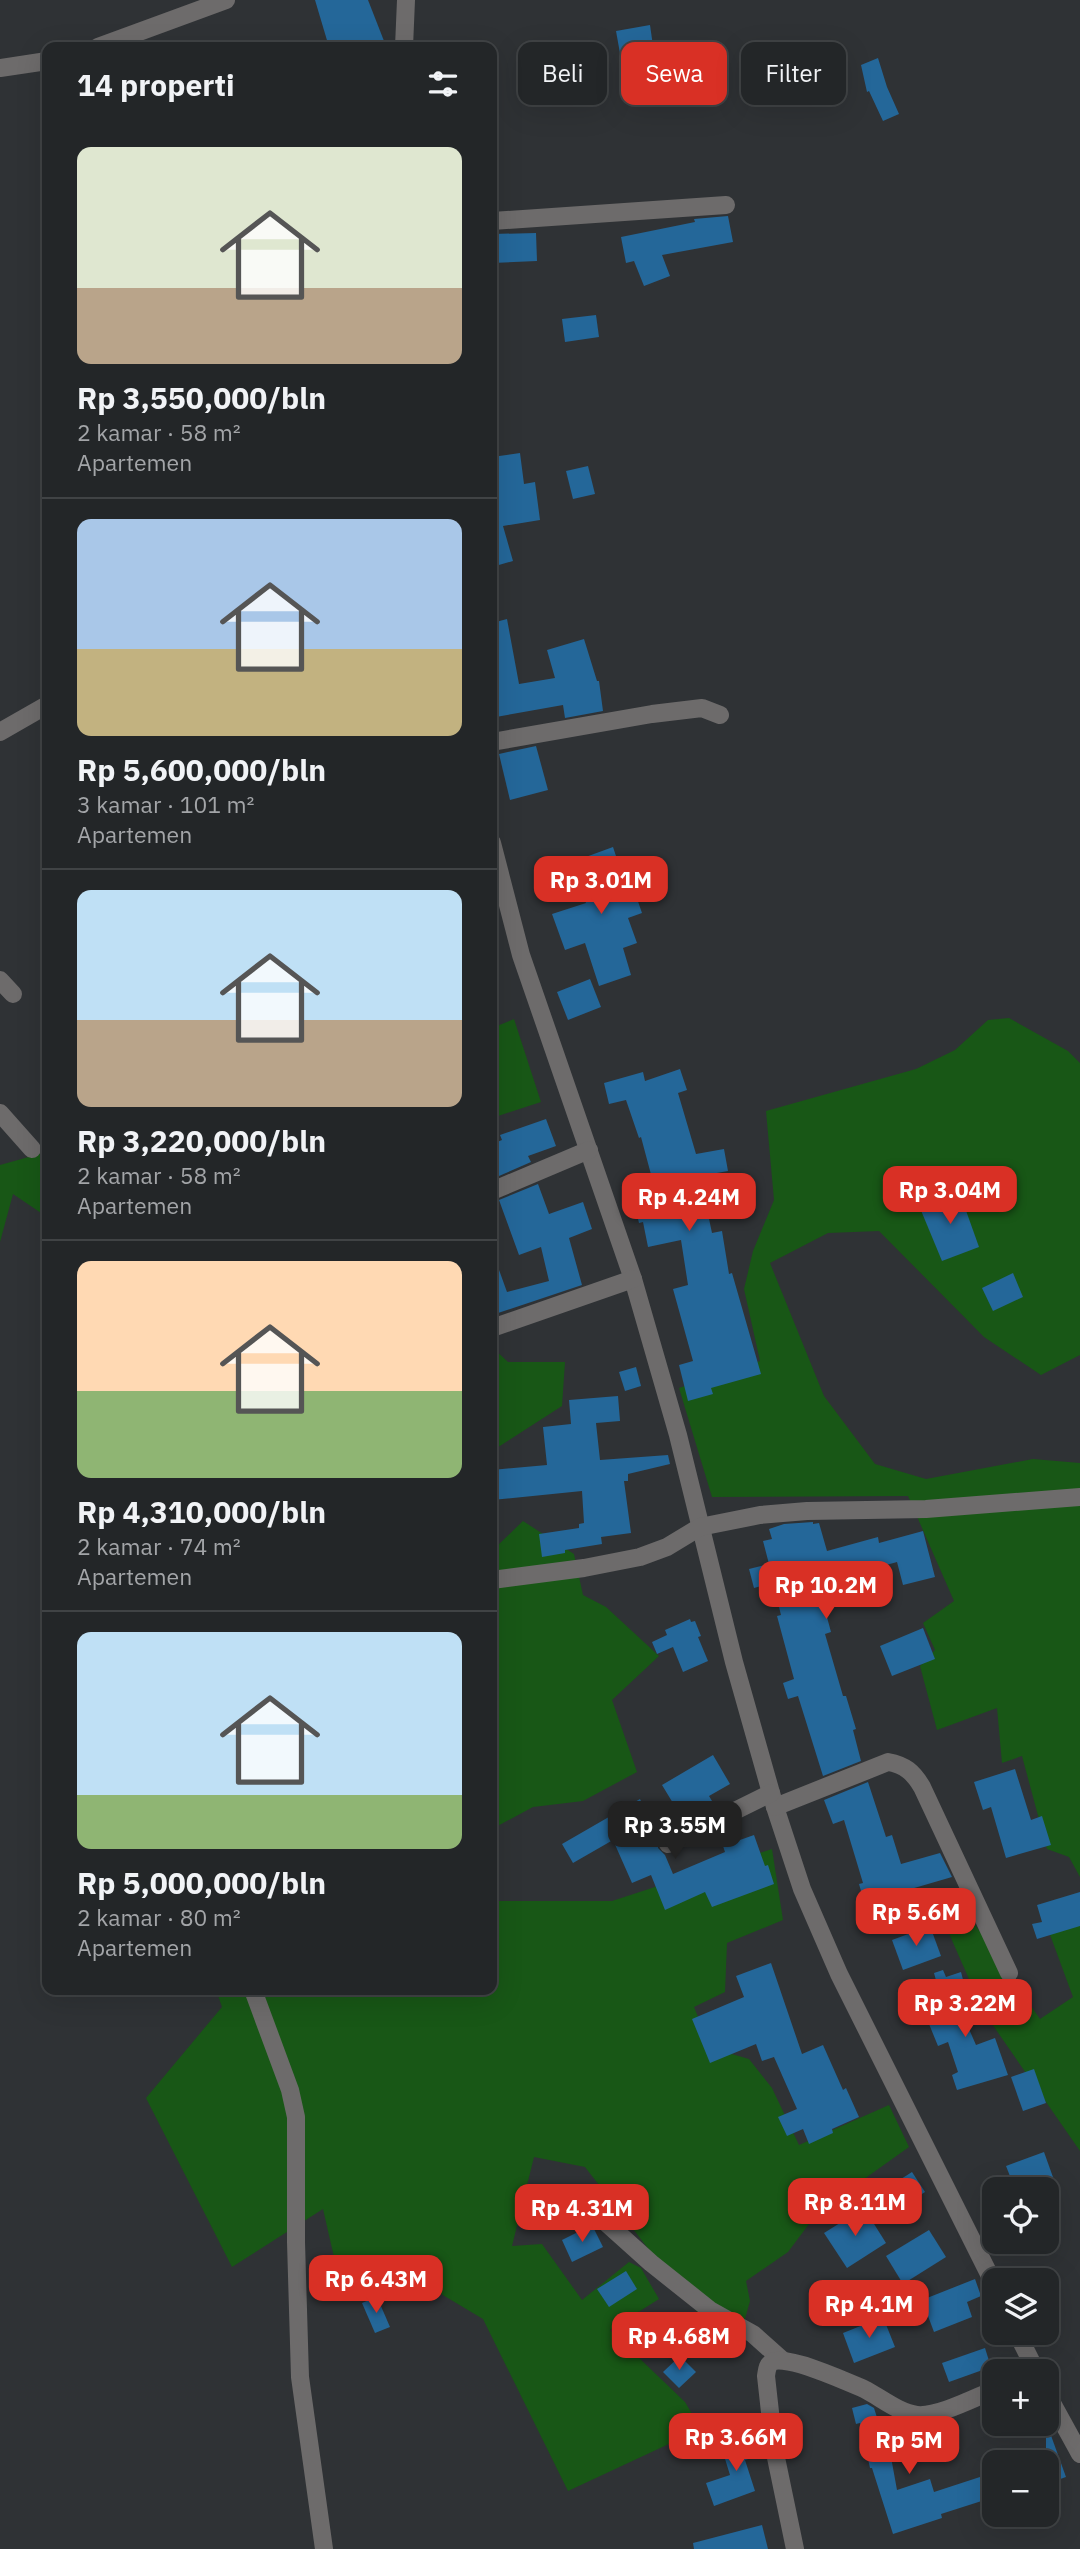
<!DOCTYPE html>
<html lang="id">
<head>
<meta charset="utf-8">
<style>
  body { margin:0; font-family:"IBM Plex Sans",sans-serif; background:#2b2e30; color:#f1f3f6; height:100vh; display:flex; flex-direction:column; font-size:26px; white-space:nowrap }
  * { box-sizing:border-box; margin:0 }
  p { font-size:23px; color:#a3a5a8 }
  .icon { flex:none; width:38px; height:38px; fill:none; stroke:currentColor; stroke-width:2; stroke-linecap:round; stroke-linejoin:round }
  .map { position:relative; flex:1; overflow:hidden }
  .panel { position:absolute; left:42px; top:42px; width:455px; height:1953px; display:flex; flex-direction:column; background:#232628; border-radius:14px; box-shadow:0 7px 28px #0002,0 0 0 2px #404345 }
  .panel>* { flex:none }
  .banner { position:absolute; left:518px; top:42px; width:457px; height:63px; display:flex; gap:14px }
  .fabs { position:absolute; left:982px; top:2177px; display:grid; gap:14px }
  .fabs a { display:grid; place-items:center; width:77px; height:77px; border-radius:14px; background:#232628; box-shadow:0 7px 28px #0002,0 0 0 2px #404345; font-size:35px }
  .price { position:absolute; translate:-50% -60px; padding:0 16px; border-radius:14px; background:#d93025; color:#fff; font-size:23px; line-height:46px; filter:drop-shadow(0 2px 4px #0008) }
  .price::after { content:''; position:absolute; left:50%; top:42px; width:21px; height:16px; margin-left:-10px; background:inherit; clip-path:polygon(0 0,100% 0,50% 100%) }
  .price.selected { background:#222; color:#fff }
  ul { padding:0; list-style:none }
  li { display:grid; align-content:center; gap:14px; height:371px; padding:0 35px }
  li+li { border-top:2px solid #404345 }
  li span { display:grid; place-items:center; height:217px; border-radius:14px; color:#555 }
  li>.icon { margin-inline-start:auto }
  span .icon { width:126px; height:126px; fill:#fffc; stroke-width:1 }
  li b { font-size:30px }
  h2 { display:flex; justify-content:space-between; align-items:center; height:84px; padding:0 35px; font-size:30px }
  .chip { padding:0 24px; border-radius:14px; background:#232628; box-shadow:0 7px 28px #0002,0 0 0 2px #404345; font-size:24px; line-height:63px }
  .chip.selected { background:#d93025; color:#fff }
  .map>svg:first-child { display:block }
</style>
</head>
<body>
<div class="map">
<svg width="1080" height="2549" viewBox="0 0 1080 2549">
  <rect width="100%" height="100%" fill="#2f3235"/>
  <g fill="#185716">
    <path d="M1009,1018L1068,1051L1080,1063V1355L1041,1375L984,1337L879,1231L828,1233L770,1263L824,1396L875,1464L926,1479L1033,1459L1080,1463V1877L1069,1857L1047,1849L1022,1756L1002,1763L997,1708L937,1730L920,1666L935,1650L923,1623L954,1601L908,1496L712,1497L679,1388L760,1361L744,1289L753,1251L774,1200L766,1111L916,1069L955,1050L988,1020Z"/>
    <path d="M514,1019L541,1102L492,1118V1028Z"/>
    <path d="M43,1153L47,1154V1217L13,1194L0,1242V1165Z"/>
    <path d="M492,1347L508,1362H565L562,1406L492,1451Z"/>
    <path d="M523,1521L574,1554L583,1595L606,1607L659,1656L612,1700L637,1772L583,1801L533,1807L492,1829V1548L496,1547Z"/>
    <path d="M772,1849L783,1920L727,1943L725,1992L694,2007L711,2048L749,2059L772,2088L799,2145L889,2105L909,2147L818,2212L788,2252L746,2281L750,2301L743,2326L712,2331L585,2167L534,2157L512,2246L542,2244L582,2300L629,2262L641,2268L659,2299L610,2330L685,2402L701,2429L568,2491L483,2319L426,2285L339,2279L323,2209L232,2267L146,2098L222,2007L216,1990H492V1901H612Z"/>
    <path d="M961,1904L1040,2019L1073,1997L1049,1932L1080,1910V2151L983,2011L940,1913Z"/>
  </g>
  <g fill="#246799">
    <path d="M315,0H368L384,41L369,47H329Z"/>
    <path d="M650,25L654,53L621,59L616,31Z"/>
    <path d="M878,58L887,87L899,114L883,121L869,91L867,92L861,65Z"/>
    <path d="M728,216L733,242L662,255L670,276L644,286L634,261L626,263L621,237L695,222L694,219Z"/>
    <path d="M536,233L537,261L492,263V234Z"/>
    <path d="M596,315L599,337L565,342L562,319Z"/>
    <path d="M520,453L524,484L535,482L540,520L503,526L513,561L492,567V457Z"/>
    <path d="M588,466L595,494L573,499L566,471Z"/>
    <path d="M507,619L519,684L555,678L547,650L584,639L597,681H599L603,711L565,718L563,705L496,717L492,694V623Z"/>
    <path d="M536,746L548,790L510,800L499,754Z"/>
    <path d="M613,847L627,889L633,887L642,913L628,918L637,943L623,948L631,975L599,986L585,943L565,950L552,914L586,903L572,862Z"/>
    <path d="M590,979L601,1007L568,1020L557,992Z"/>
    <path d="M680,1069L687,1090L678,1093L696,1154L724,1149L728,1171L700,1176L712,1233L722,1231L729,1274L732,1273L761,1374L711,1388L713,1394L688,1401L679,1365L693,1361L673,1289L688,1285L681,1240L648,1247L643,1222L639,1223L634,1202L657,1197L641,1137L639,1138L626,1100L609,1104L604,1083L643,1072L645,1081Z"/>
    <path d="M546,1119L556,1146L528,1156L531,1162L492,1179V1144L502,1140L500,1135Z"/>
    <path d="M538,1184L549,1214L583,1202L592,1229L569,1238L582,1285L492,1315V1256H494L507,1292L549,1281L541,1247L519,1255L499,1200Z"/>
    <path d="M959,1191L979,1247L942,1261L920,1208Z"/>
    <path d="M1013,1273L1023,1297L993,1311L982,1288Z"/>
    <path d="M636,1367L641,1386L625,1391L619,1372Z"/>
    <path d="M618,1396L620,1421L596,1423L600,1460L668,1455L670,1464L628,1474V1481H624L631,1533L601,1537L602,1544L565,1550V1553L542,1557L539,1534L579,1528V1524L584,1523L582,1491L492,1500V1470L547,1465L543,1427L571,1424L569,1400Z"/>
    <path d="M813,1522V1524L819,1523L827,1551L878,1537L879,1543L923,1531L935,1577L903,1585L897,1562L818,1584L831,1632L825,1634L843,1696H846L856,1729L853,1730L861,1761L823,1776L798,1696L788,1699L783,1683L794,1679L777,1616L781,1615L773,1583L754,1588L749,1569L769,1564L763,1541L772,1539L769,1529L784,1524Z"/>
    <path d="M690,1619L691,1622L695,1621L701,1636L698,1637L708,1661L683,1672L673,1647L657,1654L652,1642L667,1635L665,1630Z"/>
    <path d="M923,1628L935,1659L892,1676L880,1646Z"/>
    <path d="M713,1755L730,1784L709,1796L712,1801L682,1818L662,1785Z"/>
    <path d="M1015,1769L1031,1820L1042,1816L1051,1845L1006,1858L991,1807L983,1810L974,1782Z"/>
    <path d="M868,1782L886,1837L892,1835L901,1864L940,1853L952,1877L904,1891L907,1900L867,1912L859,1884L863,1883L844,1820L833,1824L824,1800Z"/>
    <path d="M640,1799L658,1839V1848L665,1855L673,1874L725,1852L723,1846L754,1835L765,1866L768,1865L774,1884L712,1907L705,1892L665,1910L651,1875L632,1883L613,1840L573,1863L562,1844Z"/>
    <path d="M1080,1892V1926L1037,1939L1032,1924L1042,1922L1037,1905Z"/>
    <path d="M930,1926L941,1956L903,1970L892,1940Z"/>
    <path d="M771,1963L802,2054L823,2045L843,2090L846,2088L859,2117L832,2129L833,2133L809,2144L803,2129L787,2136L778,2117L797,2109L774,2057L762,2061L756,2044L710,2063L692,2019L744,1997L736,1976Z"/>
    <path d="M943,1970L946,1977L961,1972L966,1991L954,1995L976,2045L995,2038L1008,2075L957,2090L952,2075L958,2072L948,2042L938,2046L929,2024L946,2017L934,1973Z"/>
    <path d="M1034,2069L1046,2103L1023,2111L1011,2077Z"/>
    <path d="M1044,2152L1054,2180L1027,2189H1015L1006,2166Z"/>
    <path d="M912,2172L925,2192L903,2206L890,2186Z"/>
    <path d="M864,2208L886,2243L847,2268L824,2233Z"/>
    <path d="M592,2225L603,2247L572,2262L562,2240Z"/>
    <path d="M929,2230L946,2257L903,2284L886,2256Z"/>
    <path d="M626,2271L637,2289L609,2307L597,2289Z"/>
    <path d="M975,2279L981,2296L967,2302L972,2317L934,2332L922,2300Z"/>
    <path d="M377,2297L390,2327L375,2333L362,2303Z"/>
    <path d="M883,2317L895,2347L854,2363L843,2333Z"/>
    <path d="M985,2348L991,2367L949,2382L942,2363Z"/>
    <path d="M680,2356L696,2372L679,2388L663,2372Z"/>
    <path d="M867,2404L874,2408L880,2427L901,2423L913,2426L919,2451L891,2457L897,2490L930,2479L934,2492L983,2476L991,2498L941,2514L942,2518L893,2534L872,2468H870L860,2423L856,2424L852,2408Z"/>
    <path d="M1046,2430H1049L1066,2477L1046,2484Z"/>
    <path d="M760,2437L764,2454L745,2460L755,2491L714,2506L706,2483L730,2475L722,2449Z"/>
    <path d="M762,2525L768,2549H694L693,2543Z"/>
  </g>
  <g fill="none" stroke-linecap="round" stroke-linejoin="round">
    <g stroke="#6d6b6b" stroke-width="18">
      <path d="M98,47L226,0"/>
      <path d="M404,47L406,0"/>
      <path d="M0,68L47,61"/>
      <path d="M492,221L726,205"/>
      <path d="M0,732L47,705"/>
      <path d="M492,742L652,714L702,708L720,715"/>
      <path d="M492,843L521,955L633,1279L678,1435L734,1662L775,1807L802,1889L839,1974L994,2284"/>
      <path d="M0,980L13,994"/>
      <path d="M0,1113L32,1149"/>
      <path d="M492,1191L589,1150"/>
      <path d="M492,1328L633,1279"/>
      <path d="M492,1580L584,1568L640,1557L667,1547L700,1527L760,1515L807,1511L926,1509L1080,1497"/>
      <path d="M775,1807L888,1762C905,1765 913,1772 922,1787L1009,1973"/>
      <path d="M668,1844L771,1793"/>
      <path d="M253,1990L290,2090L296,2117V2242L300,2377L324,2549"/>
      <path d="M592,2210L651,2263L710,2310L753,2334L781,2359"/>
      <path d="M1017,2333L1036,2371"/>
      <path d="M1046,2392L1080,2454"/>
      <path d="M795,2549L774,2448L766,2376C767,2370 767,2365 772,2362C786,2354 848,2382 864,2389C880,2397 899,2413 917,2415C938,2417 974,2398 994,2390"/>
    </g>
  </g>
</svg>
<div class="fabs">
<a><svg class="icon" aria-label="locate" viewBox="0 0 24 24"><circle cx="12" cy="12" r="6"/><path d="M12 2v4M12 18v4M2 12h4M18 12h4"/></svg></a>
<a><svg class="icon" aria-label="layers" viewBox="0 0 24 24"><path d="M12 4l9 5-9 5-9-5zM3 14l9 5 9-5"/></svg></a>
<a>+</a>
<a>−</a>
</div>
<b class="price" style="left:601px;top:916px">Rp 3.01M</b>
<b class="price" style="left:950px;top:1226px">Rp 3.04M</b>
<b class="price" style="left:689px;top:1233px">Rp 4.24M</b>
<b class="price" style="left:826px;top:1621px">Rp 10.2M</b>
<b class="price selected" style="left:675px;top:1861px">Rp 3.55M</b>
<b class="price" style="left:916px;top:1948px">Rp 5.6M</b>
<b class="price" style="left:965px;top:2039px">Rp 3.22M</b>
<b class="price" style="left:855px;top:2238px">Rp 8.11M</b>
<b class="price" style="left:582px;top:2244px">Rp 4.31M</b>
<b class="price" style="left:376px;top:2315px">Rp 6.43M</b>
<b class="price" style="left:869px;top:2340px">Rp 4.1M</b>
<b class="price" style="left:679px;top:2372px">Rp 4.68M</b>
<b class="price" style="left:736px;top:2473px">Rp 3.66M</b>
<b class="price" style="left:909px;top:2476px">Rp 5M</b>
<div class="banner">
<a class="chip">Beli</a>
<a class="chip selected">Sewa</a>
<a class="chip">Filter</a>
</div>
<section class="panel">
<h2>14 properti<svg class="icon" aria-label="filters" viewBox="0 0 24 24"><path d="M4 7h16M4 17h16"/><circle cx="9" cy="7" r="2"/><circle cx="15" cy="17" r="2"/></svg></h2>
<ul>
<li><span style="background:linear-gradient(#dfe7d0 65%,#b9a48a 0)"><svg class="icon" aria-label="home" viewBox="0 0 24 24"><path d="M3 11l9-7 9 7M6 9v11h12V9"/></svg></span><div><b>Rp 3,550,000/bln</b><p>2 kamar · 58 m²</p><p>Apartemen</p></div></li>
<li><span style="background:linear-gradient(#a9c7e8 60%,#c2b280 0)"><svg class="icon" aria-label="home" viewBox="0 0 24 24"><path d="M3 11l9-7 9 7M6 9v11h12V9"/></svg></span><div><b>Rp 5,600,000/bln</b><p>3 kamar · 101 m²</p><p>Apartemen</p></div></li>
<li><span style="background:linear-gradient(#bfe0f5 60%,#b9a48a 0)"><svg class="icon" aria-label="home" viewBox="0 0 24 24"><path d="M3 11l9-7 9 7M6 9v11h12V9"/></svg></span><div><b>Rp 3,220,000/bln</b><p>2 kamar · 58 m²</p><p>Apartemen</p></div></li>
<li><span style="background:linear-gradient(#ffd9b3 60%,#8fb573 0)"><svg class="icon" aria-label="home" viewBox="0 0 24 24"><path d="M3 11l9-7 9 7M6 9v11h12V9"/></svg></span><div><b>Rp 4,310,000/bln</b><p>2 kamar · 74 m²</p><p>Apartemen</p></div></li>
<li><span style="background:linear-gradient(#bfe0f5 75%,#8fb573 0)"><svg class="icon" aria-label="home" viewBox="0 0 24 24"><path d="M3 11l9-7 9 7M6 9v11h12V9"/></svg></span><div><b>Rp 5,000,000/bln</b><p>2 kamar · 80 m²</p><p>Apartemen</p></div></li>
</ul>
</section>
</div>
</body>
</html>
